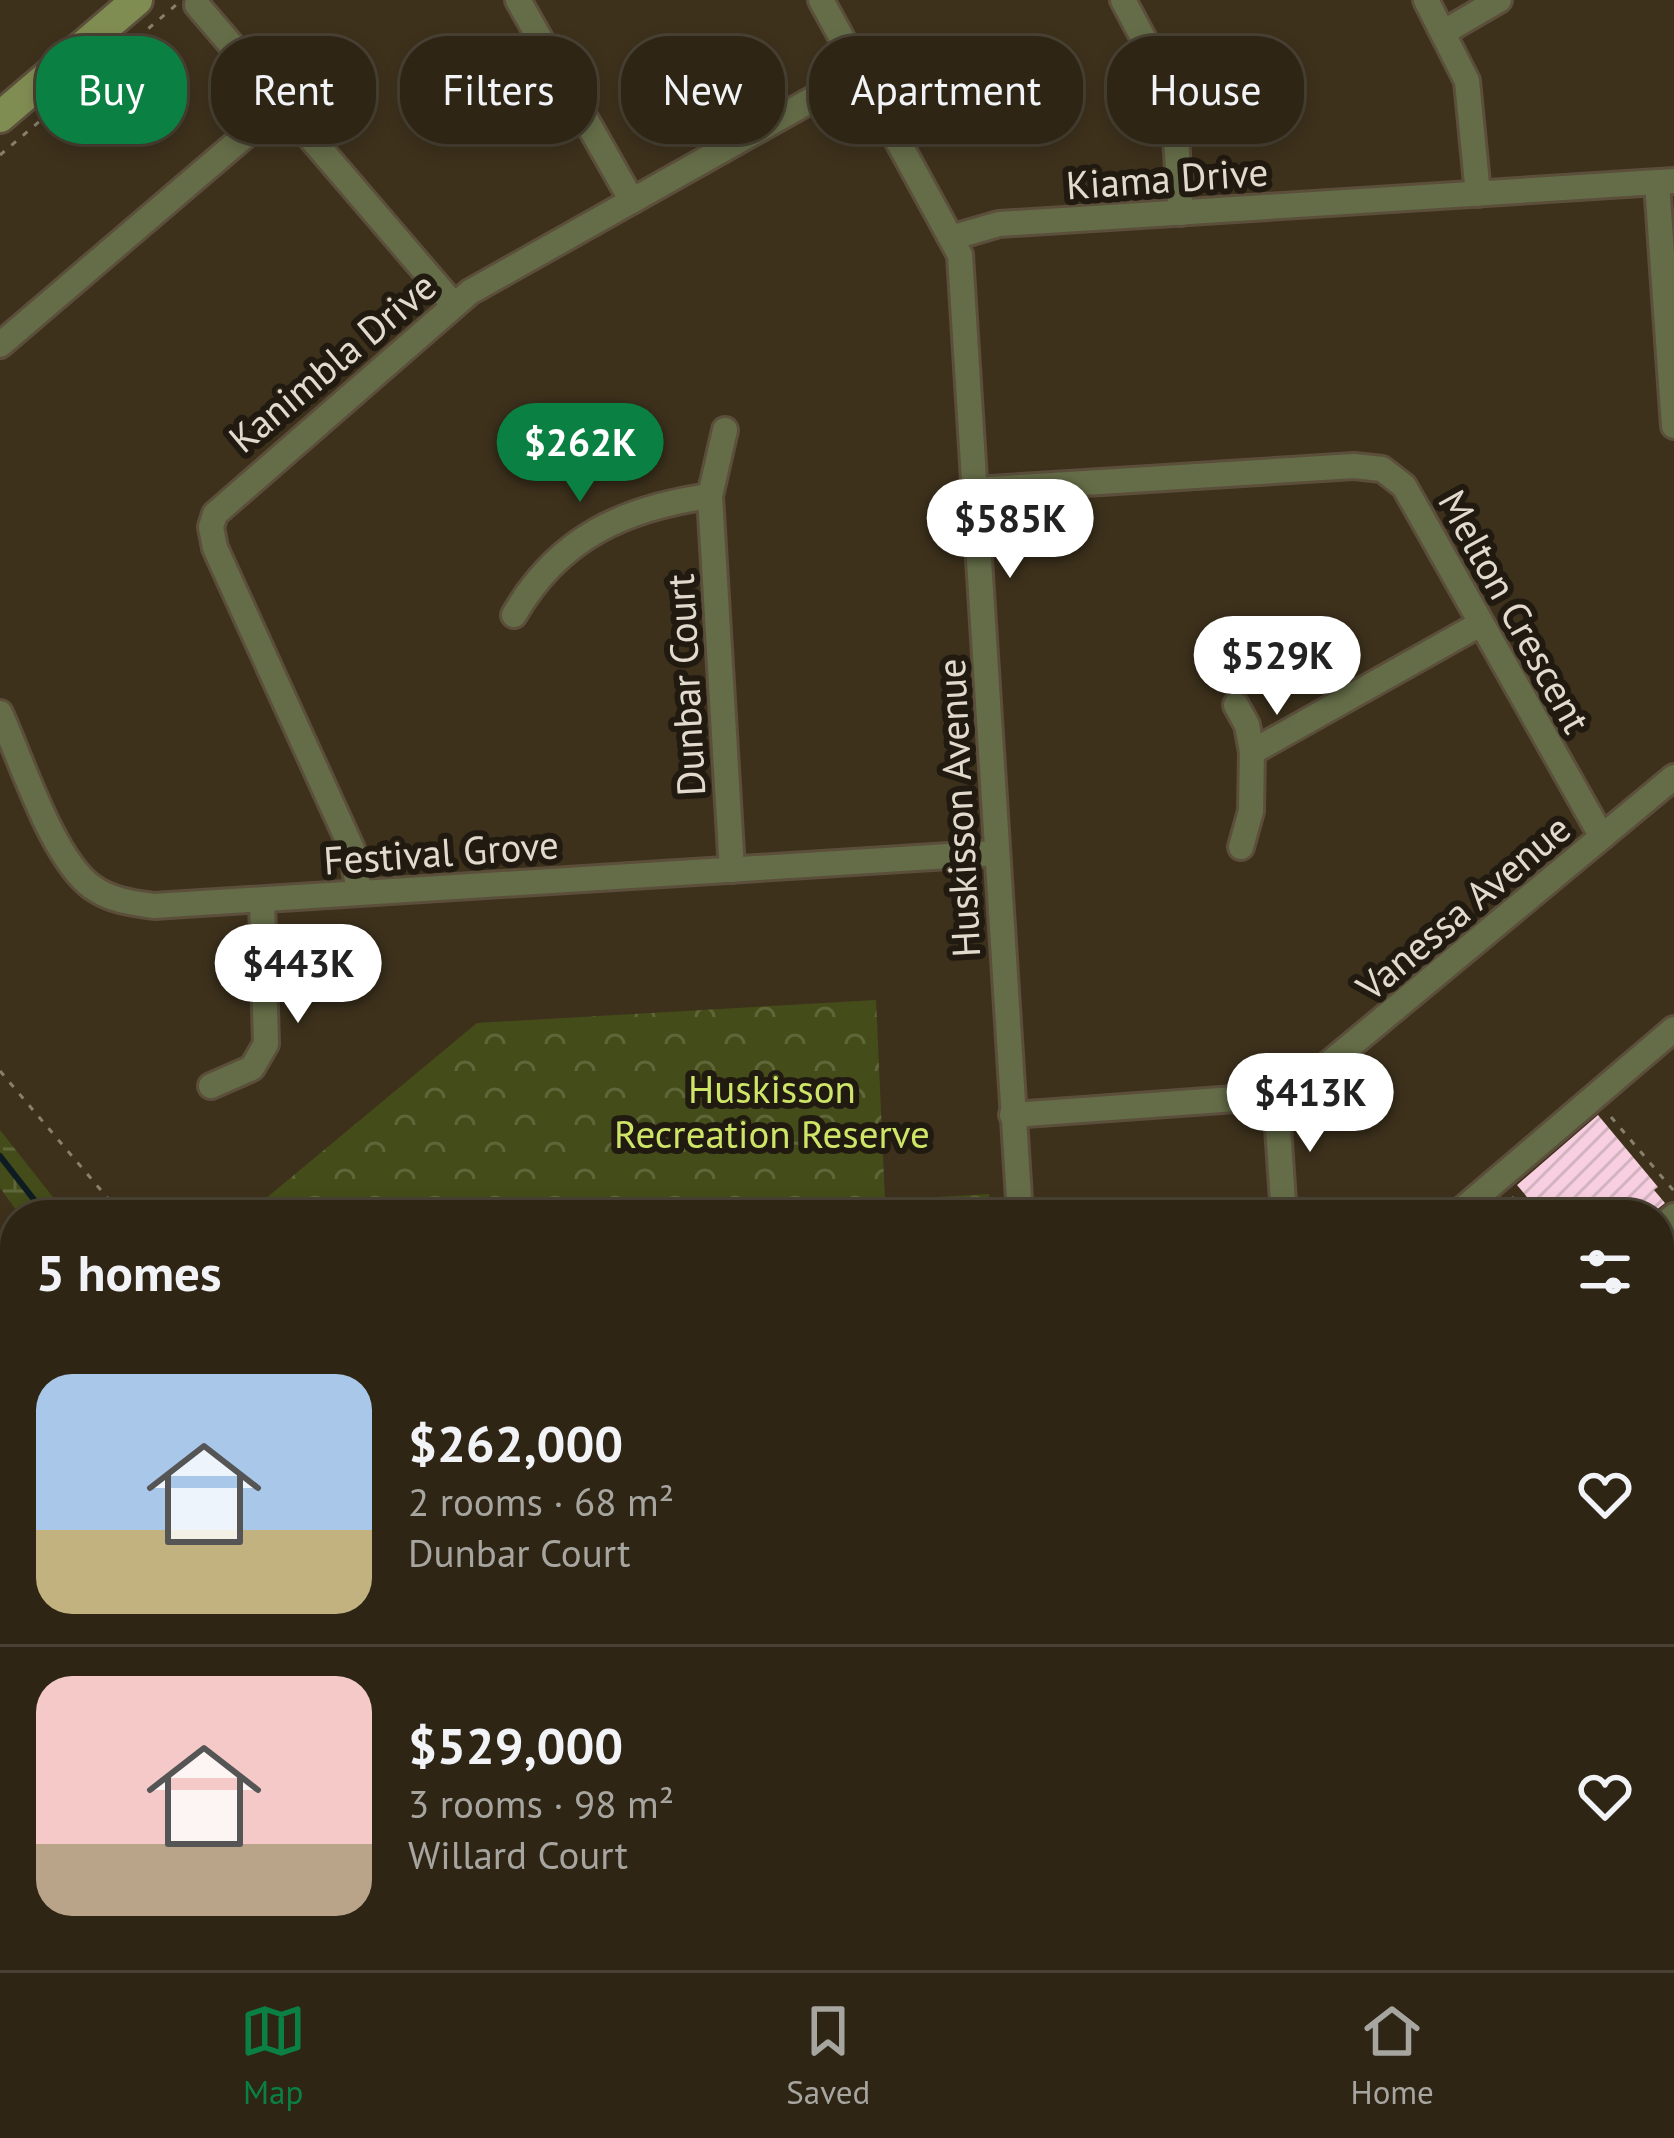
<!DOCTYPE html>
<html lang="en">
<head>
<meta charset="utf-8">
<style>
  body { margin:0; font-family:"PT Sans",sans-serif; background:#362d1e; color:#f1f3f6; height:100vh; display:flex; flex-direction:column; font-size:45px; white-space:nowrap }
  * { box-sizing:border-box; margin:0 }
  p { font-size:39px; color:#a7a5a0 }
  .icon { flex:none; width:66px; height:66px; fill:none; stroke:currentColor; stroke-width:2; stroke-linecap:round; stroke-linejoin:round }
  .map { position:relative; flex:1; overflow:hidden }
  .panel { position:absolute; left:0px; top:1200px; width:1674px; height:771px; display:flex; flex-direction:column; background:#2e2515; border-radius:48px 48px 0 0; box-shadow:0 6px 18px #0003,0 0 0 3px #494234 }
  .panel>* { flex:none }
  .hud { position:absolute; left:36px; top:36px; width:1602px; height:108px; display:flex; gap:24px }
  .price { position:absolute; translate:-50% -102px; padding:0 27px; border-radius:42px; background:#fff; color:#222; font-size:39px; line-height:78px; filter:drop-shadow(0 3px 6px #0008) }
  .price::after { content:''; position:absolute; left:50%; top:72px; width:36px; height:27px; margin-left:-18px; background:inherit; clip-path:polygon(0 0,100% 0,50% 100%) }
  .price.selected { background:#0b8043; color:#fff }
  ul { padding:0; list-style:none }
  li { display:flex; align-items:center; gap:36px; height:300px; padding:0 36px }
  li+li { border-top:3px solid #494234 }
  li span { display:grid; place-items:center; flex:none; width:336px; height:240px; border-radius:36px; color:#555 }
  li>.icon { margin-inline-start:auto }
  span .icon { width:144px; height:144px; fill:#fffc; stroke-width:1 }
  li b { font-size:51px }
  h2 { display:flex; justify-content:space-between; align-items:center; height:144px; padding:0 36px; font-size:51px }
  .pill { padding:0 42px; border-radius:48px; background:#2e2515; box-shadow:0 6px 18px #0003,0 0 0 3px #494234; font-size:42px; line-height:108px }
  .pill.selected { background:#0b8043; color:#fff }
  .dock { display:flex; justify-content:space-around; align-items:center; height:168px; border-top:3px solid #494234; background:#2e2515; font-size:33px; color:#a7a5a0 }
  .dock a { display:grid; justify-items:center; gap:6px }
  .dock .selected { color:#0b8043 }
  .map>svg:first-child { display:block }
</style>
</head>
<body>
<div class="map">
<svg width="1674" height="1970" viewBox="0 0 1674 1970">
  <defs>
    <pattern id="forest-crowns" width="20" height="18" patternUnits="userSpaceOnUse" patternTransform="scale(3)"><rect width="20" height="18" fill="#444d19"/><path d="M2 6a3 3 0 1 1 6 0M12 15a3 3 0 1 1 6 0" fill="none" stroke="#5f6639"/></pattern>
    <pattern id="wetland-marsh" width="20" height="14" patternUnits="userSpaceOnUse" patternTransform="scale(3)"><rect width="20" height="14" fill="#444d19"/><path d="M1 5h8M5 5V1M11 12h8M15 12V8" fill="none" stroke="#5f6639"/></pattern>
    <pattern id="building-hatch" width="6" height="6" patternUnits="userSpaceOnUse" patternTransform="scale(3)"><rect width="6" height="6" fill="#f7cfe0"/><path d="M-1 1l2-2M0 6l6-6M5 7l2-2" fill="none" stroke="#d3b3c0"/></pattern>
  </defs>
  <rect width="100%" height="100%" fill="#3d311c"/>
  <g fill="url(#forest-crowns)">
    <path d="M876,1000L885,1200L989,1194L990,1215H246L477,1023Z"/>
    <path d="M497,1956H738L721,1970H505Z"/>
  </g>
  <path fill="url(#wetland-marsh)" d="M0,1130L67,1215H20L0,1188Z"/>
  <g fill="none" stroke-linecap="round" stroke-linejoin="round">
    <g stroke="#0d1b23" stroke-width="6">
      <path d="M0,1156L46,1215"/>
      <path d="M575,1956L582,1970"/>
    </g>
  </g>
  <path fill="url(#building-hatch)" d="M1598,1115L1658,1187L1654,1190L1665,1203L1650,1215H1542L1517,1185Z"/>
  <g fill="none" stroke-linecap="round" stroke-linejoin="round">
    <g stroke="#5b4f3c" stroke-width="30">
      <g id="street">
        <path d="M518,0L632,201"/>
        <path d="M821,0L960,255L1020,1215"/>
        <path d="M1123,0L1173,94L1181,213"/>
        <path d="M1426,0L1467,81L1478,194"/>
        <path d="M197,5L453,304"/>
        <path d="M1444,32L1499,0"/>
        <path d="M1657,183L1674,426"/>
        <path d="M954,237L999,224L1674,181"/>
        <path d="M0,345L282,104"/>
        <path d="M725,430L710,496L732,870"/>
        <path d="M974,490L1354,466L1382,469L1404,486L1602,837"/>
        <path d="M514,615C559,537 625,508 710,496"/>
        <path d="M1236,705L1247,725L1252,752"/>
        <path d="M0,713C21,759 52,858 92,887C110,900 131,903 154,906L996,853"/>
        <path d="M1241,847L1251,811L1252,752L1480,624"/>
        <path d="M359,893L352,849L215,548L211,527L215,514L470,292L861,72"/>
        <path d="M211,1086L252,1068L266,1044L262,900"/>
        <path d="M1276,1099L1284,1215"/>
        <path d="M1012,1115L1291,1095L1674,777"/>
        <path d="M1456,1215L1674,1029"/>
        <path d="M1659,1229L1674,1216"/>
        <path d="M0,1690L15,1678"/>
        <path d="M1659,1840L1674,1827"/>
        <path d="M1507,1970L1523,1956"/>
      </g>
    </g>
    <g stroke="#5b4f3c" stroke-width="36">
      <g id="secondary">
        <path d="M0,117L137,0"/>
        <path d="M1659,1487L1674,1474"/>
        <path d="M1321,1956L1331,1970"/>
        <path d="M1084,1970L1100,1956"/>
      </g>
    </g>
    <g stroke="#5b4f3c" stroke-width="36">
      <g id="primary">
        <path d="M0,1464L15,1483"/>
        <path d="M0,1534L15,1554"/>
        <path d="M281,1956L289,1970"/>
        <path d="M331,1956L340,1970"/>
      </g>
    </g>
    <g stroke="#887f6d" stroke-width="3" stroke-dasharray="6 9" stroke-linecap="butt">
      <path d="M0,155L176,5"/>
      <path d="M0,1071L122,1215"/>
      <path d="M1611,1117L1674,1191"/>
      <path d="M1512,1197L1528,1215"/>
      <path d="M629,1956L637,1970"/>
    </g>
    <use href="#street" stroke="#656d48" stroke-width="24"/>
    <use href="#secondary" stroke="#808d52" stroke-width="30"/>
    <use href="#primary" stroke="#95a658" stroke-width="30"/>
  </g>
  <g text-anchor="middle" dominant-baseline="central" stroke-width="12" stroke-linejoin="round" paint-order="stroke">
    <g font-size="39" fill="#e1dacd" stroke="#201a11">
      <text transform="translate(1167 178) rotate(-4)">Kiama Drive</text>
      <text transform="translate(332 362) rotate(-40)">Kanimbla Drive</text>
      <text transform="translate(1515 611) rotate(61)">Melton Crescent</text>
      <text transform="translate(685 685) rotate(-93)">Dunbar Court</text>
      <text transform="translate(958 808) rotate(-93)">Huskisson Avenue</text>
      <text transform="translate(441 852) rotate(-4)">Festival Grove</text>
      <text transform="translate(1463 907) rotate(-40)">Vanessa Avenue</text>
    </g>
    <g font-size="39" fill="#cee568" stroke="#201a11">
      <text x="772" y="1088">Huskisson<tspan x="772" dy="45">Recreation Reserve</tspan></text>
    </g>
  </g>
</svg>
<b class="price selected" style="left:580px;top:505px">$262K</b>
<b class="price" style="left:1010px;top:581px">$585K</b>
<b class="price" style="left:1277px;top:718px">$529K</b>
<b class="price" style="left:298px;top:1026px">$443K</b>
<b class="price" style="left:1310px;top:1155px">$413K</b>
<div class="hud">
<a class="pill selected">Buy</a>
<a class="pill">Rent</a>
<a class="pill">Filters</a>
<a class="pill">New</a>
<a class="pill">Apartment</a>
<a class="pill">House</a>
</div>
<section class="panel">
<h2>5 homes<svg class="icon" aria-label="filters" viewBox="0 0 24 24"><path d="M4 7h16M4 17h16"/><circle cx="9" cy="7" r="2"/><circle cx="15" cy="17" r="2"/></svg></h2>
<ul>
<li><span style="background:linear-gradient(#a9c7e8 65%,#c2b280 0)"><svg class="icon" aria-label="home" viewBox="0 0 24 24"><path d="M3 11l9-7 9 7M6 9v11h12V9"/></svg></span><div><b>$262,000</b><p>2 rooms · 68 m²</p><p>Dunbar Court</p></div><svg class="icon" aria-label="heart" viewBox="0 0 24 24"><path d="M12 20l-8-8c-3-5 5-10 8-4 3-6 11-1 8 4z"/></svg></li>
<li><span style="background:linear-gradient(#f6c9c9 70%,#b9a48a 0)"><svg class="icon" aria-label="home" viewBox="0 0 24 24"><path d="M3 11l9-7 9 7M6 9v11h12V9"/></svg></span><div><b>$529,000</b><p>3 rooms · 98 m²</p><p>Willard Court</p></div><svg class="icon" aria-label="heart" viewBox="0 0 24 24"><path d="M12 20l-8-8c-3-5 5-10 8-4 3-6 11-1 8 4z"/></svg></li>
</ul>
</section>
</div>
<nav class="dock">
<a class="selected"><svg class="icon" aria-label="map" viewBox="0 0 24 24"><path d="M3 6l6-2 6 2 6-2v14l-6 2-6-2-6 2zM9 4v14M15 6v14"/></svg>Map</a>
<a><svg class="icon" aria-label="saved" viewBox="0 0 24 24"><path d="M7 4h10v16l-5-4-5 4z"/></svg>Saved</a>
<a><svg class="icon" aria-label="home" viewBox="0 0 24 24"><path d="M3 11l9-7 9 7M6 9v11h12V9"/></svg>Home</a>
</nav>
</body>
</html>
